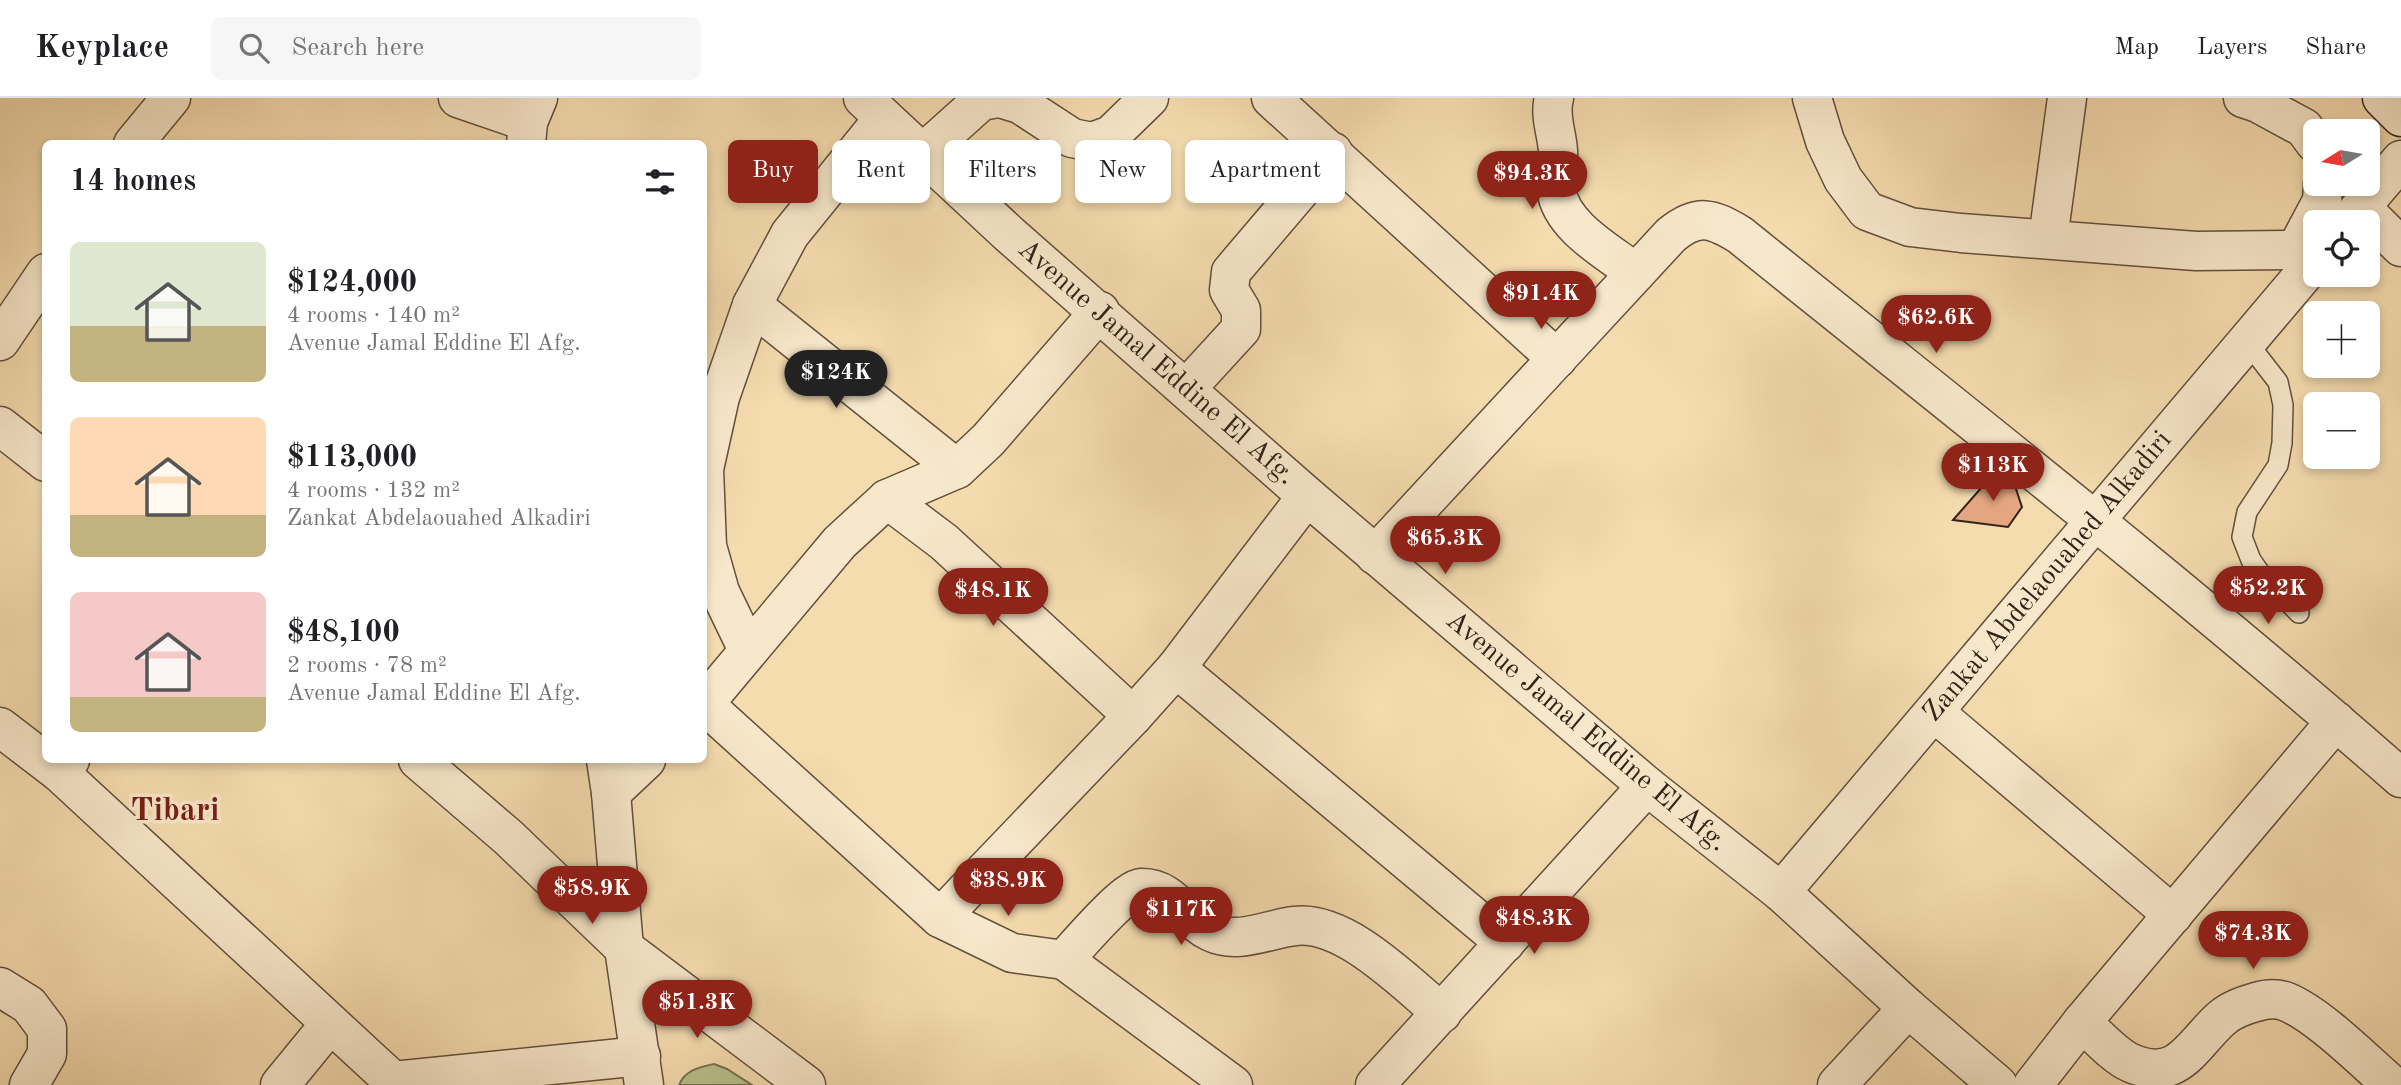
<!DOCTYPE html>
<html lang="en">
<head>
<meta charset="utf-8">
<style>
  body { margin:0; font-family:"Old Standard TT",serif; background:#f6f6f6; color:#202124; height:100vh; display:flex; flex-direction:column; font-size:26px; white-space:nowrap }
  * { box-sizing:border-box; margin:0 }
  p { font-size:23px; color:#757577 }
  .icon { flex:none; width:38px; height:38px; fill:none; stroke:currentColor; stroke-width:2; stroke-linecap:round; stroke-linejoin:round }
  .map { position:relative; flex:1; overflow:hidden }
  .side { position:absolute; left:42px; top:42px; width:665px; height:623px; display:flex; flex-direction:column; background:#fff; border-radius:10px; box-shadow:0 4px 10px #0003 }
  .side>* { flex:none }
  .top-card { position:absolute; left:728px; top:42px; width:665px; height:63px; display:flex; gap:14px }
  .needle { width:46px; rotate:259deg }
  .fabs { position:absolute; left:2303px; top:21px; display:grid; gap:14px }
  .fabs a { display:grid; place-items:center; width:77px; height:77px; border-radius:10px; background:#fff; box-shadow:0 4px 10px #0003; font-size:35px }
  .price { position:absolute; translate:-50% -60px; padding:0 16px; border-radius:24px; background:#8f2418; color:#fff; font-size:23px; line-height:46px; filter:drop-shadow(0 2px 4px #0008) }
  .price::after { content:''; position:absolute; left:50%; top:42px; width:21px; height:16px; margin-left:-10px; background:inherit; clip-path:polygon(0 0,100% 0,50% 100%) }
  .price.selected { background:#222; color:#fff }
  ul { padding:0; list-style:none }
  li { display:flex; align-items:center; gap:21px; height:175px; padding:0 28px }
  li span { display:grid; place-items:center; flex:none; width:196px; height:140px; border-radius:10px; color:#555 }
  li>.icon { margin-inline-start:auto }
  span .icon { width:84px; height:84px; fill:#fffc; stroke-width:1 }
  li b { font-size:30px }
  h2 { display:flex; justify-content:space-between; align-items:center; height:84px; padding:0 28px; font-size:30px }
  .chip { padding:0 24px; border-radius:10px; background:#fff; box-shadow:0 4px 10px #0003; font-size:24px; line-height:63px }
  .chip.selected { background:#8f2418; color:#fff }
  header { display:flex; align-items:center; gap:42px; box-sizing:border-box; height:98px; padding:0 35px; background:#fff; border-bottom:2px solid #e0e0e0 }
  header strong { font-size:33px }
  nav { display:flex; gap:38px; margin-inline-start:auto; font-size:24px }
  .search { width:490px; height:63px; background:#f6f6f6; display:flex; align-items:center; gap:18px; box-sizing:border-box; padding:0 24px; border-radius:10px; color:#757577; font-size:26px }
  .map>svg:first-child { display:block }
</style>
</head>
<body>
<header>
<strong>Keyplace</strong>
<div class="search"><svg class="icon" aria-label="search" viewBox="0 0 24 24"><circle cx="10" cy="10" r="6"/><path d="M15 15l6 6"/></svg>Search here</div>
<nav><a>Map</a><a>Layers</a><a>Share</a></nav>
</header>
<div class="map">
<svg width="2401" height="987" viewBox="0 0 2401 987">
  <rect width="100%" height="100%" fill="#f5dcaf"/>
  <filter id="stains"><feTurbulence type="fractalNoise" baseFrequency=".00286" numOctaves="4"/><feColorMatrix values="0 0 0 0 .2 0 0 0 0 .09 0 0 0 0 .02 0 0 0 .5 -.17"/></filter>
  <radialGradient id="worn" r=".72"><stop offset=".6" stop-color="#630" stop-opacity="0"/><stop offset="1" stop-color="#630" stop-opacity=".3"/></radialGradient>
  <path fill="#b9c18d" stroke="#757252" stroke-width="2" d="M714,966L727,971L752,987H679C685,972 700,969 714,966Z"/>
  <path fill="#e3a681" stroke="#312217" stroke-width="2" d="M1996,373L2011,376L2022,409L2008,429L1953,422Z"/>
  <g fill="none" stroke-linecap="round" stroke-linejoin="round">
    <g stroke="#62503d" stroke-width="22">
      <path id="service" d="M2247,244L2278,284L2283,307L2282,345L2278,367L2247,414L2242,439L2251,462L2260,475L2299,515"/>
    </g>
    <g stroke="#62503d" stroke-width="41">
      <g id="minor">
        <path d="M458,0L528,24"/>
        <path d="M863,0L1009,136L1307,398L1647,688L1781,794L1908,910L1998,987"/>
        <path d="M1000,0L1020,6L1072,40L1092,44L1111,37L1149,0"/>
        <path d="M1271,0L1557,261"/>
        <path d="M1554,0C1549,18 1557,35 1558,53C1559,66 1555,79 1556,91C1561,129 1609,154 1636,175"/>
        <path d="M1812,0L1825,43L1843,81L1867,113L1910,129L1961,135L2196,153L2296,152L2315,149"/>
        <path d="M2243,0L2258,5L2304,30L2315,45"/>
        <path d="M133,46L171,0"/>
        <path d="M922,56L981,3L998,0"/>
        <path d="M2361,109L2401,149"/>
        <path d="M2348,124L2401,62"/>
        <path d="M2048,141L2067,0"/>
        <path d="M2296,152L2322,103L2323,86"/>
        <path d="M752,207L957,371"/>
        <path d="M0,243L46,175"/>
        <path d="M1186,291L1241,231V212L1229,192L1231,174L1333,54"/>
        <path d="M0,328L46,364"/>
        <path d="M887,401L944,444L1133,618"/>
        <path d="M1375,457L1671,137C1698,115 1712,120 1740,137C1962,316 2187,492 2401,680"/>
        <path d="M748,552L720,494L707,448L704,371L720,299L752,207L790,136L884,20"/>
        <path d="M1176,570L1505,845"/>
        <path d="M704,606L840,444L887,401L957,371L988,342L1100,213"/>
        <path d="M704,606L940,820L1012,855L1064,862"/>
        <path d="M1934,614L2173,817"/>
        <path d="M0,629L60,675"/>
        <path d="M70,662L60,675L393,983L641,958"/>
        <path d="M418,662L508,739L624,850L806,987"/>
        <path d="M611,695L646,662"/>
        <path d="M1781,794L2315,163"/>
        <path d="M940,820L1133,618L1176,570L1307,398"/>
        <path d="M0,889L29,907L47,931V956L29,987"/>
        <path d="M2082,924C2095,936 2116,959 2131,965C2179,986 2193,945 2222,920C2231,912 2245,907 2256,904C2266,901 2277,900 2287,904C2320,918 2364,963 2392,987"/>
        <path d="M280,987L330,926"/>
        <path d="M1233,987L1064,862C1077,848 1125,791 1141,790C1173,789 1185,822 1211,834C1239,847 1267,831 1295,828C1345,822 1405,885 1442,915"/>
        <path d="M1375,987L1647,688"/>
        <path d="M1837,987L1908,910"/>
        <path d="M2033,987L2082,924L2336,623"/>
      </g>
    </g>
    <g stroke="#62503d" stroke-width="41">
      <g id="tertiary">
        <path d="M526,46L528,24L538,0"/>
        <path d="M606,662L611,695L624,850L644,987"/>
      </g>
    </g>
    <g stroke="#312217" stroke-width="41">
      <path id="secondary" d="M2382,0L2401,19"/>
    </g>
    <use href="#service" stroke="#f8e8cb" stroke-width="19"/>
    <use href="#minor" stroke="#f8e8cb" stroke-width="38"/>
    <use href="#tertiary" stroke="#f8e8cb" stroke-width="38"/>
    <use href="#secondary" stroke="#f8e8cb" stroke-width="38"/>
  </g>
  <g text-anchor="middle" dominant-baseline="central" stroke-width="7" stroke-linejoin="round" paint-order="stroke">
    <g font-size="28" fill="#312217" stroke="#f8e8cb">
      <text transform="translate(1156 265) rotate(41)">Avenue Jamal Eddine El Afg.</text>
      <text transform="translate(2048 479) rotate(-50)">Zankat Abdelaouahed Alkadiri</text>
      <text transform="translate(1586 634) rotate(40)">Avenue Jamal Eddine El Afg.</text>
    </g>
    <g font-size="32" font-weight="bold" fill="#7a1f14" stroke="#f8e8cb">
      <text x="175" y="714">Tibari</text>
    </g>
  </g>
  <rect width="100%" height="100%" filter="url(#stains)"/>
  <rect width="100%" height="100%" fill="url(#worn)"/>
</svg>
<div class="fabs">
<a><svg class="needle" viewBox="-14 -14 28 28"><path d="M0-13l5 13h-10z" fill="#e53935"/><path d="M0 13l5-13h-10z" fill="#757577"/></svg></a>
<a><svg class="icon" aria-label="locate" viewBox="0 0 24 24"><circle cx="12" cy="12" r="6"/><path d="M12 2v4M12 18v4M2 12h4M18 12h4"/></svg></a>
<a>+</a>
<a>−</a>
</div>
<b class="price" style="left:1532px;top:113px">$94.3K</b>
<b class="price" style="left:1541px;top:233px">$91.4K</b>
<b class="price" style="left:1936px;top:257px">$62.6K</b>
<b class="price selected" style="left:836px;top:312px">$124K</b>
<b class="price" style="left:1993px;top:405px">$113K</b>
<b class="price" style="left:1445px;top:478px">$65.3K</b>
<b class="price" style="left:2268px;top:528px">$52.2K</b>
<b class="price" style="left:993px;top:530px">$48.1K</b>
<b class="price" style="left:1008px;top:820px">$38.9K</b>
<b class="price" style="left:592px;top:828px">$58.9K</b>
<b class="price" style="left:1181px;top:849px">$117K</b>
<b class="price" style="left:1534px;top:858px">$48.3K</b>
<b class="price" style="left:2253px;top:873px">$74.3K</b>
<b class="price" style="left:697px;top:942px">$51.3K</b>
<div class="top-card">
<a class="chip selected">Buy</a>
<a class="chip">Rent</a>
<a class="chip">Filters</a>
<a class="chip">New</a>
<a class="chip">Apartment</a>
</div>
<section class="side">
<h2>14 homes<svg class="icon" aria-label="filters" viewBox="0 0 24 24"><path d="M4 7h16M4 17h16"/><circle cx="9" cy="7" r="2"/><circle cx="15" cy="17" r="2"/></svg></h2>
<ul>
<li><span style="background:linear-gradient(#dfe7d0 60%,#c2b280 0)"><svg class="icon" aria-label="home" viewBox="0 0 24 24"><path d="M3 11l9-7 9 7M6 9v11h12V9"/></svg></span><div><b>$124,000</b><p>4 rooms · 140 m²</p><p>Avenue Jamal Eddine El Afg.</p></div></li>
<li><span style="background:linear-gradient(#ffd9b3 70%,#c2b280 0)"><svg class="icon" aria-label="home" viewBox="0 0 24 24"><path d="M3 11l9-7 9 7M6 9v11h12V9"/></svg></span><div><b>$113,000</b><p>4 rooms · 132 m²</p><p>Zankat Abdelaouahed Alkadiri</p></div></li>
<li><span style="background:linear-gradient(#f6c9c9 75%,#c2b280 0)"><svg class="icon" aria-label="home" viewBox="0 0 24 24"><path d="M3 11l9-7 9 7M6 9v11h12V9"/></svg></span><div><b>$48,100</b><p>2 rooms · 78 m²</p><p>Avenue Jamal Eddine El Afg.</p></div></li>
</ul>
</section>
</div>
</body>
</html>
